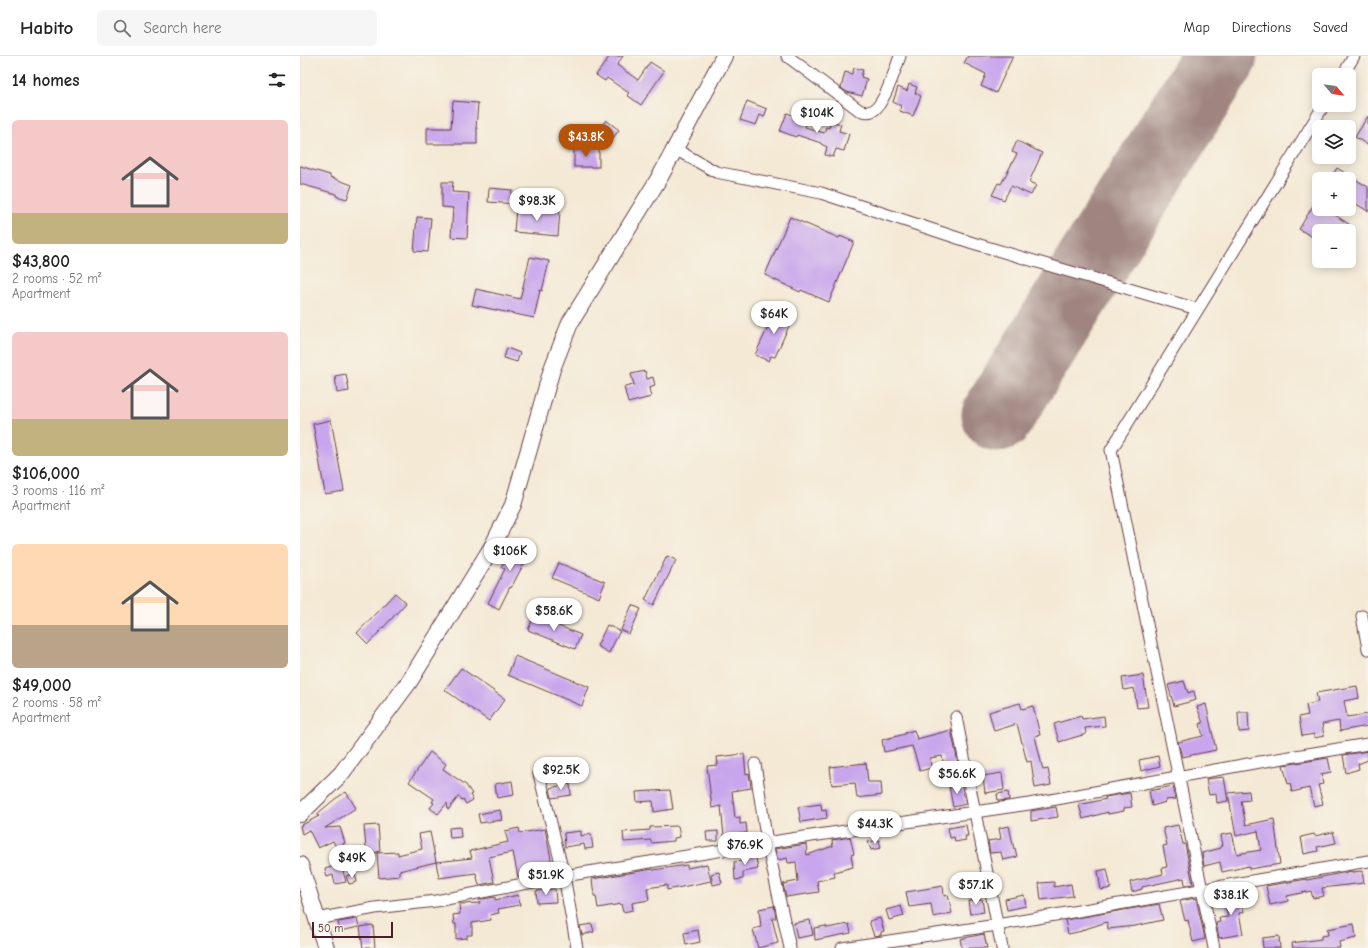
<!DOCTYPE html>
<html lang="en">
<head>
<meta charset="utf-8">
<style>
  body { margin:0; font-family:"Comic Neue",sans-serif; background:#f6f6f6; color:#222; height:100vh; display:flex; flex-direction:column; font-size:15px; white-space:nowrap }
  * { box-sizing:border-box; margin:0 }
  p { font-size:13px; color:#767676 }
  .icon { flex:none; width:22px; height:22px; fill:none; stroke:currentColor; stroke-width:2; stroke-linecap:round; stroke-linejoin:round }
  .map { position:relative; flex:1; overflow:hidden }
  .drawer { display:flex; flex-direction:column; background:#fff; width:300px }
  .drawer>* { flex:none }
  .needle { width:26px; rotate:118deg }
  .buttons { position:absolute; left:1012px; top:12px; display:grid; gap:8px }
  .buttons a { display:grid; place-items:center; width:44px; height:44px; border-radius:6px; background:#fff; box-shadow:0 2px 10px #0003; font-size:20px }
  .scale { position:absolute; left:12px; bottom:10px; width:81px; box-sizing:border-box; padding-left:4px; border:2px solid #4a1f2b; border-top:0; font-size:11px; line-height:14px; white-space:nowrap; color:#4a1f2b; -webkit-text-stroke:3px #f7f3e8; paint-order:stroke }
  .price { position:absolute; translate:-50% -34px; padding:0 9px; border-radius:14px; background:#fff; color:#222; font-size:13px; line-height:26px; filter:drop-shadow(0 1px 2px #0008) }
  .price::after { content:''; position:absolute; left:50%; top:24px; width:12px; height:9px; margin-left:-6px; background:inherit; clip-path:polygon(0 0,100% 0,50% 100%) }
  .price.active { background:#b45309; color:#fff }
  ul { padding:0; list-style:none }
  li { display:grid; align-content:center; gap:8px; height:212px; padding:0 12px }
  li span { display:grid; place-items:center; height:124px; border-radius:6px; color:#555 }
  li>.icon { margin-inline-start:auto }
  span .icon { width:72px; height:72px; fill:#fffc; stroke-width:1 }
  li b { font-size:17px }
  h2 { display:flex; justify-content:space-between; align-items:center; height:48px; padding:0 12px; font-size:17px }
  header { display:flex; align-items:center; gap:24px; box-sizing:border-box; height:56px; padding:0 20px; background:#fff; border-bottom:1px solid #e0e0e0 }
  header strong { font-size:19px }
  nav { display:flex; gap:22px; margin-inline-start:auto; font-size:14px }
  .search { width:280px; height:36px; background:#f6f6f6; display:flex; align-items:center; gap:10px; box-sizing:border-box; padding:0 14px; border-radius:6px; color:#767676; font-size:15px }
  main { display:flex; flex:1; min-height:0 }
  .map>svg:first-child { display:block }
</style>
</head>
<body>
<header>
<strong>Habito</strong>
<div class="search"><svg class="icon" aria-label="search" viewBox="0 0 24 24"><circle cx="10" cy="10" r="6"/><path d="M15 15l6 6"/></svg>Search here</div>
<nav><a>Map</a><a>Directions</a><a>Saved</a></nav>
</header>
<main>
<section class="drawer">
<h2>14 homes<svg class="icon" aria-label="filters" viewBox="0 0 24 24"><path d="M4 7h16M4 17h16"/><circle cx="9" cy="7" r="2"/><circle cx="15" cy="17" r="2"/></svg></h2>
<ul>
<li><span style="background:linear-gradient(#f6c9c9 75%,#c2b280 0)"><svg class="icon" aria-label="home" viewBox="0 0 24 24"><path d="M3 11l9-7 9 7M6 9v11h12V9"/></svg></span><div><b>$43,800</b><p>2 rooms · 52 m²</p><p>Apartment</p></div></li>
<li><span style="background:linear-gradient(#f6c9c9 70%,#c2b280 0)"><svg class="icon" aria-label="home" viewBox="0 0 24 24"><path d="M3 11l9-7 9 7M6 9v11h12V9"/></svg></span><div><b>$106,000</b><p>3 rooms · 116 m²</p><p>Apartment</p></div></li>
<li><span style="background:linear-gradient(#ffd9b3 65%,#b9a48a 0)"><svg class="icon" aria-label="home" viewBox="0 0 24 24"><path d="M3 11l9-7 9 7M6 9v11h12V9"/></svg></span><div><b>$49,000</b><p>2 rooms · 58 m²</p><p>Apartment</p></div></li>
</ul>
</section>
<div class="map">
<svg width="1068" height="892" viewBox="0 0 1068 892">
  <rect width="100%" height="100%" fill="#f7f3e8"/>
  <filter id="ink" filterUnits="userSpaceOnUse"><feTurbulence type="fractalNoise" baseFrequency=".025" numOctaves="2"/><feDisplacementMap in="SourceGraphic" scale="8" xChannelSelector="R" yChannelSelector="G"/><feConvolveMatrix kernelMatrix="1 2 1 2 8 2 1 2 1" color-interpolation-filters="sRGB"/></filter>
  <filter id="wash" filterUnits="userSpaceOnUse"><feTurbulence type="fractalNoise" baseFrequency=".012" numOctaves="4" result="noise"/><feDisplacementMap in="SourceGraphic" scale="16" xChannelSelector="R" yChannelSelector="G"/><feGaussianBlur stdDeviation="0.9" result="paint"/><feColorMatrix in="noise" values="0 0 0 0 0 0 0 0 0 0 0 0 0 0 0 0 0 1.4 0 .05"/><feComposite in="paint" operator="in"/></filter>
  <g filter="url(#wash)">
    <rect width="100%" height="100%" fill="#f4e9d5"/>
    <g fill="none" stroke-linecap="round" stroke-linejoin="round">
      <path stroke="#9f8480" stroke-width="73" d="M698,359L921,0"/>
    </g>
    <g id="blocks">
      <g fill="#c8a5ec">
        <path d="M310,0H323L317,9L338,24L350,6L364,15L341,49L327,39L329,37L307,22L305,25L296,19Z"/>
        <path d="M668,0H713L696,37L681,30L686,18L664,7Z"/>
        <path d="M554,12L563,14L561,21L567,23L562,40L547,36L541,32L545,16L552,18Z"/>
        <path d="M609,28L617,31L615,37L621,40L613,60L600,55L601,50L593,46L598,31L607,35Z"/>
        <path d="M153,45L178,47L176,72H177V88H127V72H151Z"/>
        <path d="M447,45L467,53L464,61L460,59L456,69L440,64Z"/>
        <path d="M487,57L502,63V64L507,66L505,71L524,77L526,71L529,72L531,65L541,68L539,75L549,78L544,95L536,93L533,101L525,99L527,91L521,88V87L497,79L496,81L480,75Z"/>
        <path d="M1068,60V89L1055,81Z"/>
        <path d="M306,64L319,74L311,85L298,75Z"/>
        <path d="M717,85L742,97L729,126L736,129L731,139L711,130L704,144L692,139L698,127L701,128L717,98L712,96Z"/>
        <rect x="274" y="93" width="25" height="18"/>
        <path d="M0,110L30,119V121L52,129L47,143L36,140V138L0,128Z"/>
        <path d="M1037,112L1068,131V155L1049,144V123H1030Z"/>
        <path d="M142,126H153L152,136L169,137L167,182L151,181L153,152L142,151Z"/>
        <path d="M189,132L212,134L211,139L218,140L217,148L188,146Z"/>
        <path d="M1019,140V153H1035L1032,157L1050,169L1046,175H1029L1024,171L1021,175H1019V179L1016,183L999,173Z"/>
        <path d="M216,152L260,155L258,180L214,176Z"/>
        <path d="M117,161L131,162L128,196L114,195Z"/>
        <path d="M490,161L539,182L540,180L554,186L529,246L501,234L500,236L465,219Z"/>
        <path d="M230,201L249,205L242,235L240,234L234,262L172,249L176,233L220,243Z"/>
        <path d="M477,252L490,258L489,262L492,263L475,301L471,300L469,305L455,299Z"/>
        <path d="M207,292L220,297L217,306L204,302Z"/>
        <path d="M345,315L347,323L353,321L355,330L349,332L351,341L328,347L324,331L334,329L331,318Z"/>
        <path d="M46,318L49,335L37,337L35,320Z"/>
        <path d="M31,364L44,435L25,438L13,368Z"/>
        <path d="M216,484L232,492L211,532L210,531L199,553L188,547L205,513L201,511Z"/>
        <path d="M367,500L376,504L354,549L345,544Z"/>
        <path d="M259,507L305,526L299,542L252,522Z"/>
        <path d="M95,537L106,547L68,588L57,577Z"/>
        <path d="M332,549L341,553L329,578L321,574Z"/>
        <path d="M234,560L281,579L275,593L228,574Z"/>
        <path d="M307,569L320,575L309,597L297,590Z"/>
        <path d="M215,600L289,631L282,650L208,619Z"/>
        <path d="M161,612L205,643L189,665L145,634Z"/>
        <path d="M843,619L848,651L837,652L834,632L824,634L822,622Z"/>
        <path d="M884,625L888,637L894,635L896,644L874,650L868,629Z"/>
        <path d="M1057,630L1059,642L1044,645L1047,661L1068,658V670L1040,675L1039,665L1022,668L1024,680L1014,682V678L1002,680L999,661L1008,659L1006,649L1018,646L1016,637Z"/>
        <path d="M720,647L722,653L733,650L740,679L735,680L743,714L748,713L751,729L735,732L731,705L727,706L717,668L694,675L689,656Z"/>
        <path d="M906,648L916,694L882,701L878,686L903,680L900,668L903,667L897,651Z"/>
        <path d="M938,656H948L949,675L939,676Z"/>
        <path d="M781,660L782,663L804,660L805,670L785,672L786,678L759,686L754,668Z"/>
        <path d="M614,674L617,683L651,674L658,706L644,709L642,700L630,702L631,712L620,715L612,690L584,696L582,684L605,678V677Z"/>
        <path d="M1068,695V704L1058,708L1059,713L1046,717L1043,699Z"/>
        <path d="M130,696L146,708L143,713L166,729L172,738L170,739L173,744L166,748L163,743L162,744L159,740L148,754L147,747L138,758L130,752L134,747L132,746L134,743L109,726Z"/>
        <path d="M444,698L446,718L449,717L451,732L432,735L435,762L440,761V768L446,767L447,777L424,780L421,750L412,752L407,710L418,709L417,701Z"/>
        <path d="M858,700L860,710L841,715L839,704Z"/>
        <path d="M1028,702L1031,716L1021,718L1023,728L1018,729L1023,748L1014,750L1009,732L992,736L990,727L988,728L983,709Z"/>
        <path d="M566,707L568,726H581L582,739L557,742L555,727L532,729L530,711Z"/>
        <path d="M702,717L704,734L685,737L683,720Z"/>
        <path d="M924,721L928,745L917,747L916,738L909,739L906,723Z"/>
        <path d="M212,725L214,739L197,742L195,728Z"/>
        <path d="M661,727L666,748L653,751L649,730Z"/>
        <path d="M270,728L271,739L252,742L250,732Z"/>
        <path d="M873,730L876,743L866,744V746L852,750L849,735Z"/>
        <path d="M370,734L373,753L354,756L353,745L337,746L336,736Z"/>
        <path d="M949,735L950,744L941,745L946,769L974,763L980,808L949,813V810L922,816L920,806L904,810L902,797L921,792V790H923L921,779L932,777L937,798L961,794L958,775L936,780L928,737Z"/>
        <path d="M46,736L56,752L25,772L40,771L45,787L36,791L33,785L18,792L9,774L2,778L0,770L19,760L17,758L35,743Z"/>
        <path d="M708,736L709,744L698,745L697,738Z"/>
        <path d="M830,737L832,751L824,752V755L808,758V756L783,763L779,749L806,743L805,741Z"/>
        <path d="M521,748L522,755L526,754L527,762L501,766L498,751Z"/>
        <path d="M756,751L758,761L731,765V755Z"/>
        <path d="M200,754L202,764L180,767L178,758Z"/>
        <path d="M78,769L80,795L71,798L69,793H66L64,770Z"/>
        <path d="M666,769L668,780H665L666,784L655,786L654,781L650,782L648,772Z"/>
        <path d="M878,769L883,788H885L893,828L885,829L884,822L842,831V833L832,836L830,826L863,818L862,812L867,811L863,790L867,789L863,772Z"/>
        <path d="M378,770L380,781L374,782V785L351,787V784L324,786L323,776L350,774V771Z"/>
        <path d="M709,770L714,793L715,792L717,801L703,804L701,796L690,797L688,785L701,783L699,772Z"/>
        <path d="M160,771L161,781L150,782L149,772Z"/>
        <path d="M219,772L220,777L245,773L253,813L218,821L213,796L189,801L194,826L179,829L176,817L139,822L136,806L172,802L170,795L208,786L205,775Z"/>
        <path d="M281,775V780L291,778L293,792L285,793L284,788L265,791L264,777Z"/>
        <path d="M418,775V785H407L406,776Z"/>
        <path d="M130,776L136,806L99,815V820L79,822L77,797L98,796V799L122,793L119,778Z"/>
        <path d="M1033,776L1036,787L1017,791L1018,795L1004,798L1001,781L1014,778L1015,780Z"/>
        <path d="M550,781L554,798L551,799L553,811L534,816L535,821L517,825L519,836L486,841L483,828L498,825L496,806L488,807L487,802L478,804L475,793L506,788L507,799L533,790L532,784Z"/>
        <path d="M579,784L581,792L571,794L568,786Z"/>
        <path d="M455,798L458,813L443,816V823L435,824L434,806L442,805V801Z"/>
        <path d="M41,808L46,826L35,828L33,819L27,821L25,813Z"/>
        <path d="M407,808L411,825L367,834V829L347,832L349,844L332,847L333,854L323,856L321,848L298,852L296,840H294L292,823L353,813V814L387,809V812Z"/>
        <path d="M807,813L811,832L801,834L798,815Z"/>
        <path d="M1052,815V816L1062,815L1064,827L1022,832L1024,840L1013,842L1011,835L987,840L988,845L970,849L966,830L1007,823V824Z"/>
        <path d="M419,816L422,827L413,829L411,818Z"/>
        <path d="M55,818L57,826L49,828L46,820Z"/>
        <path d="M754,826V831L771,828L773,840L741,844L739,827Z"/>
        <path d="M643,830L644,840L648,839L652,857L633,861L631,848L609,851L606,836Z"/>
        <path d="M255,833L256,846L237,847L236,835Z"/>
        <path d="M939,834L944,856L939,857L943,878L919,882L916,867L920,866L919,862L928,861L922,837Z"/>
        <path d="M218,839L220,849L198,853L199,857L190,859L191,864L172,867V879H167V882L156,883V868H154L153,859L160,858L159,848L180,847L179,844L182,843L195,841V844Z"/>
        <path d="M724,839L726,850L707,854L705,843Z"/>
        <path d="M896,842L905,883L893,886L888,864L885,865L880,845Z"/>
        <path d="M682,843L684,856L670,858L668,845Z"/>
        <path d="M859,848L863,864L835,870L808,873L807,866L782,874V875L768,878L765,864Z"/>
        <path d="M474,850L476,862H472L478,887L458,892L453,873L461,871L459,853Z"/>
        <path d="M601,850L604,860L589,864L586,854Z"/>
        <path d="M580,862L584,875L581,876V879L574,880L569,865Z"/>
        <path d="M57,863L59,871L40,875L38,866Z"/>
        <path d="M510,864L513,879L497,882L494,867Z"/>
        <path d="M292,868L294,876L282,879L280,870Z"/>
        <path d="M549,868L551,877L515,884L514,872L526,870L527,872Z"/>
        <path d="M1054,868L1056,882L1039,886L1040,892H993L992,887L1021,883V880L1028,879L1027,873Z"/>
        <path d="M73,869L75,892H63L60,871Z"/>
        <path d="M398,874L400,886L386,889L384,877Z"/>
        <path d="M684,878L687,892H662L660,883Z"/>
        <path d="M979,880L980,892H963L962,882Z"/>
      </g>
    </g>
  </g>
  <g filter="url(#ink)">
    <use href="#blocks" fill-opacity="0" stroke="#643d44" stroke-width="1"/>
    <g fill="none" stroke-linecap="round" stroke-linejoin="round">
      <g stroke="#643d44" stroke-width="13">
        <g id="street">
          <path d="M487,0L559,54C564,56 569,57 574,54C584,48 596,12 600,0"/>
          <path d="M1043,19L1054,0"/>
          <path d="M375,93L416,116L521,137L673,187L897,253"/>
          <path d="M1062,560L1068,593"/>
          <path d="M656,661L702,892"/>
          <path d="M455,708L467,787L490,892"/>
          <path d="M239,718L264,820L277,892"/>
          <path d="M17,863L75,852L136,845L264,820L491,783L729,748L948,708L1068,688"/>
          <path d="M542,892L697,869L1068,805"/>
          <path d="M914,892L811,394L1024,49"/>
        </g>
      </g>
      <g stroke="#643d44" stroke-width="18">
        <g id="secondary">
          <path d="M0,758L41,718L109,626L192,491L213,449L252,313L270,267L361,119L424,0"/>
          <path d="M0,809L26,892"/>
        </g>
      </g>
      <use href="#street" stroke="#fff" stroke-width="11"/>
      <use href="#secondary" stroke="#fff" stroke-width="16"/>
    </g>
  </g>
</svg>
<div class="buttons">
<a><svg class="needle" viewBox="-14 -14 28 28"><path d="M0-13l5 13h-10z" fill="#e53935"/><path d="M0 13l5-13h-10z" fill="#767676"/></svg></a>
<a><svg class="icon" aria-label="layers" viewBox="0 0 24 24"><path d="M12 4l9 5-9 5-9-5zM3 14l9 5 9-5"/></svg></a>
<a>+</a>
<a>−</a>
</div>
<div class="scale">50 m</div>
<b class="price" style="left:517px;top:78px">$104K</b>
<b class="price active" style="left:286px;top:102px">$43.8K</b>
<b class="price" style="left:237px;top:166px">$98.3K</b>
<b class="price" style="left:474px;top:279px">$64K</b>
<b class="price" style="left:210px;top:516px">$106K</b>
<b class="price" style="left:254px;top:576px">$58.6K</b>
<b class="price" style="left:261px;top:735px">$92.5K</b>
<b class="price" style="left:657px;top:739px">$56.6K</b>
<b class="price" style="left:575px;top:789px">$44.3K</b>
<b class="price" style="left:445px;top:810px">$76.9K</b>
<b class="price" style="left:52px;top:823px">$49K</b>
<b class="price" style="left:246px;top:840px">$51.9K</b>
<b class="price" style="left:676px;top:850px">$57.1K</b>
<b class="price" style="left:931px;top:860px">$38.1K</b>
</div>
</main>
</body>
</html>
